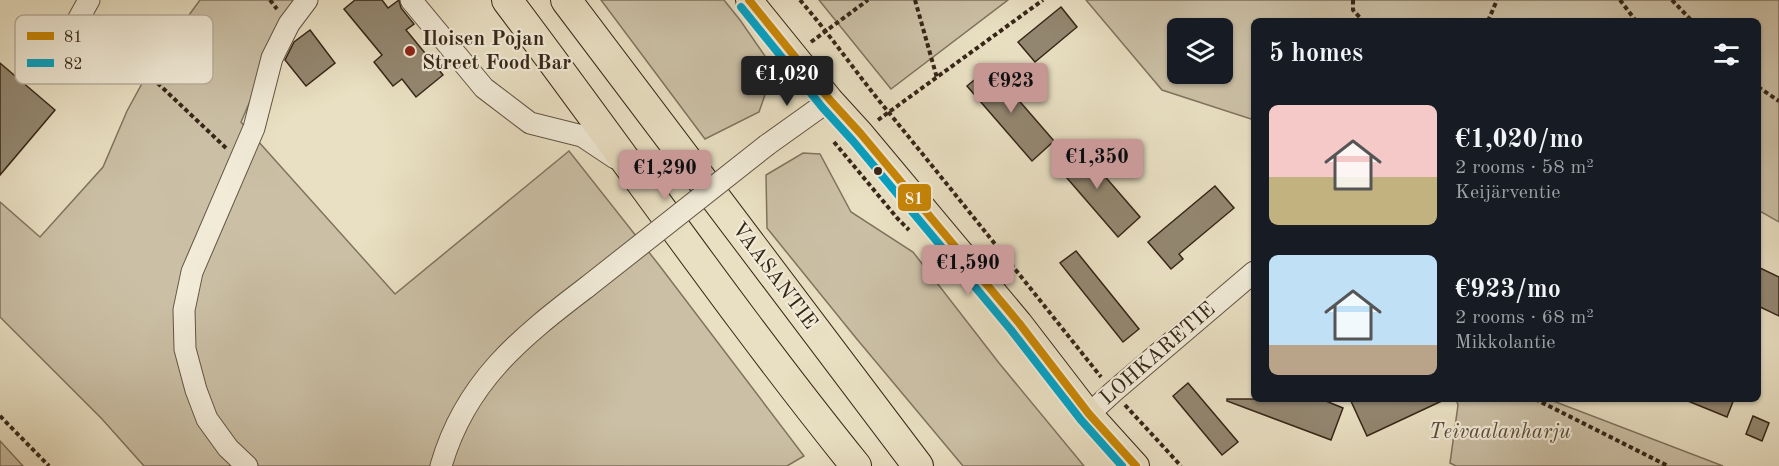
<!DOCTYPE html>
<html lang="en">
<head>
<meta charset="utf-8">
<style>
  body { margin:0; font-family:"Old Standard TT",serif; background:#20242c; color:#f1f3f6; height:100vh; display:flex; flex-direction:column; font-size:22px; white-space:nowrap }
  * { box-sizing:border-box; margin:0 }
  p { font-size:20px; color:#9ea1a6 }
  .icon { flex:none; width:33px; height:33px; fill:none; stroke:currentColor; stroke-width:2; stroke-linecap:round; stroke-linejoin:round }
  .map { position:relative; flex:1; overflow:hidden }
  .sheet { position:absolute; left:1251px; top:18px; width:510px; height:384px; display:flex; flex-direction:column; background:#171b24; border-radius:9px; box-shadow:0 2px 4px #0004 }
  .sheet>* { flex:none }
  .controls { position:absolute; left:1167px; top:18px; display:grid; gap:12px }
  .controls a { display:grid; place-items:center; width:66px; height:66px; border-radius:9px; background:#171b24; box-shadow:0 2px 4px #0004; font-size:30px }
  .price { position:absolute; translate:-50% -51px; padding:0 14px; border-radius:6px; background:#c59692; color:#111; font-size:20px; line-height:39px; filter:drop-shadow(0 2px 3px #0008) }
  .price::after { content:''; position:absolute; left:50%; top:36px; width:18px; height:14px; margin-left:-9px; background:inherit; clip-path:polygon(0 0,100% 0,50% 100%) }
  .price.selected { background:#222; color:#fff }
  ul { padding:0; list-style:none }
  li { display:flex; align-items:center; gap:18px; height:150px; padding:0 18px }
  li span { display:grid; place-items:center; flex:none; width:168px; height:120px; border-radius:9px; color:#555 }
  li>.icon { margin-inline-start:auto }
  span .icon { width:72px; height:72px; fill:#fffc; stroke-width:1 }
  li b { font-size:26px }
  h2 { display:flex; justify-content:space-between; align-items:center; height:72px; padding:0 18px; font-size:26px }
  .map>svg:first-child { display:block }
</style>
</head>
<body>
<div class="map">
<svg width="1779" height="466" viewBox="0 0 1779 466">
  <rect width="100%" height="100%" fill="#e9e0c3"/>
  <filter id="stains"><feTurbulence type="fractalNoise" baseFrequency=".00333" numOctaves="4"/><feColorMatrix values="0 0 0 0 .2 0 0 0 0 .09 0 0 0 0 .02 0 0 0 .5 -.17"/></filter>
  <radialGradient id="worn" r=".72"><stop offset=".6" stop-color="#630" stop-opacity="0"/><stop offset="1" stop-color="#630" stop-opacity=".3"/></radialGradient>
  <g fill="#cbc0a6" stroke="#80735f" stroke-width="1.5" fill-rule="evenodd">
    <path d="M200,0H294L241,122L395,294L569,151L659,265L804,456L787,466H144L102,419L0,317V202L40,237L103,167L127,111L151,67Z"/>
    <path d="M601,0H724L740,20L774,69L759,112L705,139Z"/>
    <path d="M819,0H1008L891,89Z"/>
    <path d="M1086,0H1779V222L1758,210V21H1254V120L1162,90ZM1178,28H1222V74H1178Z"/>
    <path d="M803,153L820,154L851,212L913,252L999,363L1084,466H963L856,338L767,228L766,175Z"/>
    <path d="M1456,399H1548L1723,466H1456L1450,463L1458,405Z"/>
    <path d="M0,441L23,466H0Z"/>
  </g>
  <g fill="#938771" stroke="#362618" stroke-width="1.5">
    <path d="M355,0H382L388,8L399,0L401,8L414,24L406,30L443,75L416,97L402,79L393,86L374,62L382,55L344,9Z"/>
    <path d="M1061,7L1077,27L1035,62L1018,42Z"/>
    <path d="M310,30L335,63L306,86L285,60L294,42Z"/>
    <path d="M0,63L55,110L0,175Z"/>
    <path d="M990,67L1054,141L1032,161L967,86Z"/>
    <path d="M1076,143L1140,217L1118,237L1054,163Z"/>
    <path d="M1215,186L1234,208L1179,254L1183,259L1171,269L1148,242Z"/>
    <path d="M1076,251L1139,329L1123,342L1060,263Z"/>
    <path d="M1758,267L1779,277V316L1758,306Z"/>
    <path d="M1188,383L1238,442L1222,455L1173,396Z"/>
    <path d="M1227,399H1321L1343,408L1331,440L1227,401Z"/>
    <path d="M1350,399H1446L1367,436Z"/>
    <path d="M1683,399H1734L1727,417Z"/>
    <path d="M1753,416L1769,423L1762,441L1746,434Z"/>
  </g>
  <g fill="none" stroke-linecap="round" stroke-linejoin="round">
    <g stroke="#635443" stroke-width="23">
      <g id="minor">
        <path d="M411,0L484,88L530,123L582,136L615,158"/>
        <path d="M68,38L89,0"/>
        <path d="M767,145L830,100"/>
        <path d="M1089,414L1113,392L1254,272"/>
        <path d="M247,466L228,448L207,419L196,390L185,349L184,310L192,272L254,128L272,58L289,24L307,0"/>
        <path d="M441,466C465,382 520,338 587,287"/>
      </g>
    </g>
    <g stroke="#362618" stroke-width="28">
      <path id="major" d="M749,0L830,100L861,134L1019,323L1089,414L1136,466"/>
    </g>
    <g stroke="#362618" stroke-width="32">
      <g id="highway">
        <path d="M507,0C624,155 734,315 856,466"/>
        <path d="M566,0L918,466"/>
      </g>
    </g>
    <g stroke="#362618" stroke-width="4" stroke-dasharray="4.5 3" stroke-linecap="butt">
      <path d="M270,0L277,9"/>
      <path d="M800,0C832,37 859,77 890,114C961,201 1031,289 1101,377"/>
      <path d="M915,0L937,78"/>
      <path d="M1353,0V10L1363,21"/>
      <path d="M1620,0L1636,21"/>
      <path d="M1672,0L1692,21"/>
      <path d="M1488,21L1497,0"/>
      <path d="M811,42L868,0"/>
      <path d="M83,51L118,81L148,74L226,148"/>
      <path d="M1758,87L1779,101"/>
      <path d="M878,120L1043,0"/>
      <path d="M834,142L898,219L909,230"/>
      <path d="M1535,399L1668,466"/>
      <path d="M1125,405L1181,466"/>
      <path d="M0,416L49,466"/>
    </g>
    <use href="#minor" stroke="#f1ebd8" stroke-width="21"/>
    <use href="#major" stroke="#e9e0c3" stroke-width="26"/>
    <use href="#highway" stroke="#e9e0c3" stroke-width="30"/>
    <g stroke="#635443" stroke-width="23" stroke-linecap="butt">
      <path id="minor-bridge" d="M587,287L767,145"/>
    </g>
    <use href="#minor-bridge" stroke="#f1ebd8" stroke-width="21"/>
    <g stroke="#f1ebd8" stroke-width="12">
      <path id="bus-1" d="M749,0L830,100L861,134L1019,323L1089,414L1136,466"/>
    </g>
    <g stroke="#f1ebd8" stroke-width="12">
      <path id="bus-2" d="M741,7L822,107L853,141L1011,330L1081,420L1122,466"/>
    </g>
    <use href="#bus-1" stroke="#c78606" stroke-width="8"/>
    <use href="#bus-2" stroke="#03a2c5" stroke-width="8"/>
  </g>
  <circle fill="#8f2418" stroke="#f1ebd8" stroke-width="2" cx="410" cy="51" r="6"/>
  <circle fill="#362618" stroke="#f1ebd8" stroke-width="2" cx="878" cy="171" r="5"/>
  <g text-anchor="middle" dominant-baseline="central" stroke-width="4.5" stroke-linejoin="round" paint-order="stroke">
    <g font-size="21" font-weight="bold" fill="#362618" stroke="#f1ebd8" text-anchor="start">
      <text x="422" y="39">Iloisen Pojan<tspan x="422" dy="24">Street Food Bar</tspan></text>
    </g>
    <g font-size="21" fill="#362618" stroke="#f1ebd8">
      <text transform="translate(774 276) rotate(53)">VAASANTIE</text>
      <text transform="translate(1158 354) rotate(-41)">LOHKARETIE</text>
    </g>
    <g font-size="21" font-style="italic" fill="#5b4c3c" stroke="#f1ebd8">
      <text x="1500" y="432">Teivaalanharju</text>
    </g>
  </g>
  <rect x="15" y="15" width="198" height="69" rx="9" fill="#f1ebd8" stroke="#b9b09e" stroke-width="1.5"/>
  <rect x="27" y="32" width="27" height="8" fill="#c78606"/>
  <rect x="27" y="59" width="27" height="8" fill="#03a2c5"/>
  <g font-size="16" fill="#362618">
    <text x="64" y="42">81</text>
    <text x="64" y="69">82</text>
  </g>
  <rect stroke="#f1ebd8" stroke-width="2" x="897" y="183" width="35" height="29" rx="6" fill="#c78606"/>
  <g font-size="16" text-anchor="middle" font-weight="bold" fill="#fff">
    <text x="914" y="204">81</text>
  </g>
  <rect width="100%" height="100%" filter="url(#stains)"/>
  <rect width="100%" height="100%" fill="url(#worn)"/>
</svg>
<div class="controls">
<a><svg class="icon" aria-label="layers" viewBox="0 0 24 24"><path d="M12 4l9 5-9 5-9-5zM3 14l9 5 9-5"/></svg></a>
</div>
<b class="price selected" style="left:787px;top:107px">€1,020</b>
<b class="price" style="left:1011px;top:114px">€923</b>
<b class="price" style="left:1097px;top:190px">€1,350</b>
<b class="price" style="left:665px;top:201px">€1,290</b>
<b class="price" style="left:968px;top:296px">€1,590</b>
<section class="sheet">
<h2>5 homes<svg class="icon" aria-label="filters" viewBox="0 0 24 24"><path d="M4 7h16M4 17h16"/><circle cx="9" cy="7" r="2"/><circle cx="15" cy="17" r="2"/></svg></h2>
<ul>
<li><span style="background:linear-gradient(#f6c9c9 60%,#c2b280 0)"><svg class="icon" aria-label="home" viewBox="0 0 24 24"><path d="M3 11l9-7 9 7M6 9v11h12V9"/></svg></span><div><b>€1,020/mo</b><p>2 rooms · 58 m²</p><p>Keijärventie</p></div></li>
<li><span style="background:linear-gradient(#bfe0f5 75%,#b9a48a 0)"><svg class="icon" aria-label="home" viewBox="0 0 24 24"><path d="M3 11l9-7 9 7M6 9v11h12V9"/></svg></span><div><b>€923/mo</b><p>2 rooms · 68 m²</p><p>Mikkolantie</p></div></li>
</ul>
</section>
</div>
</body>
</html>
